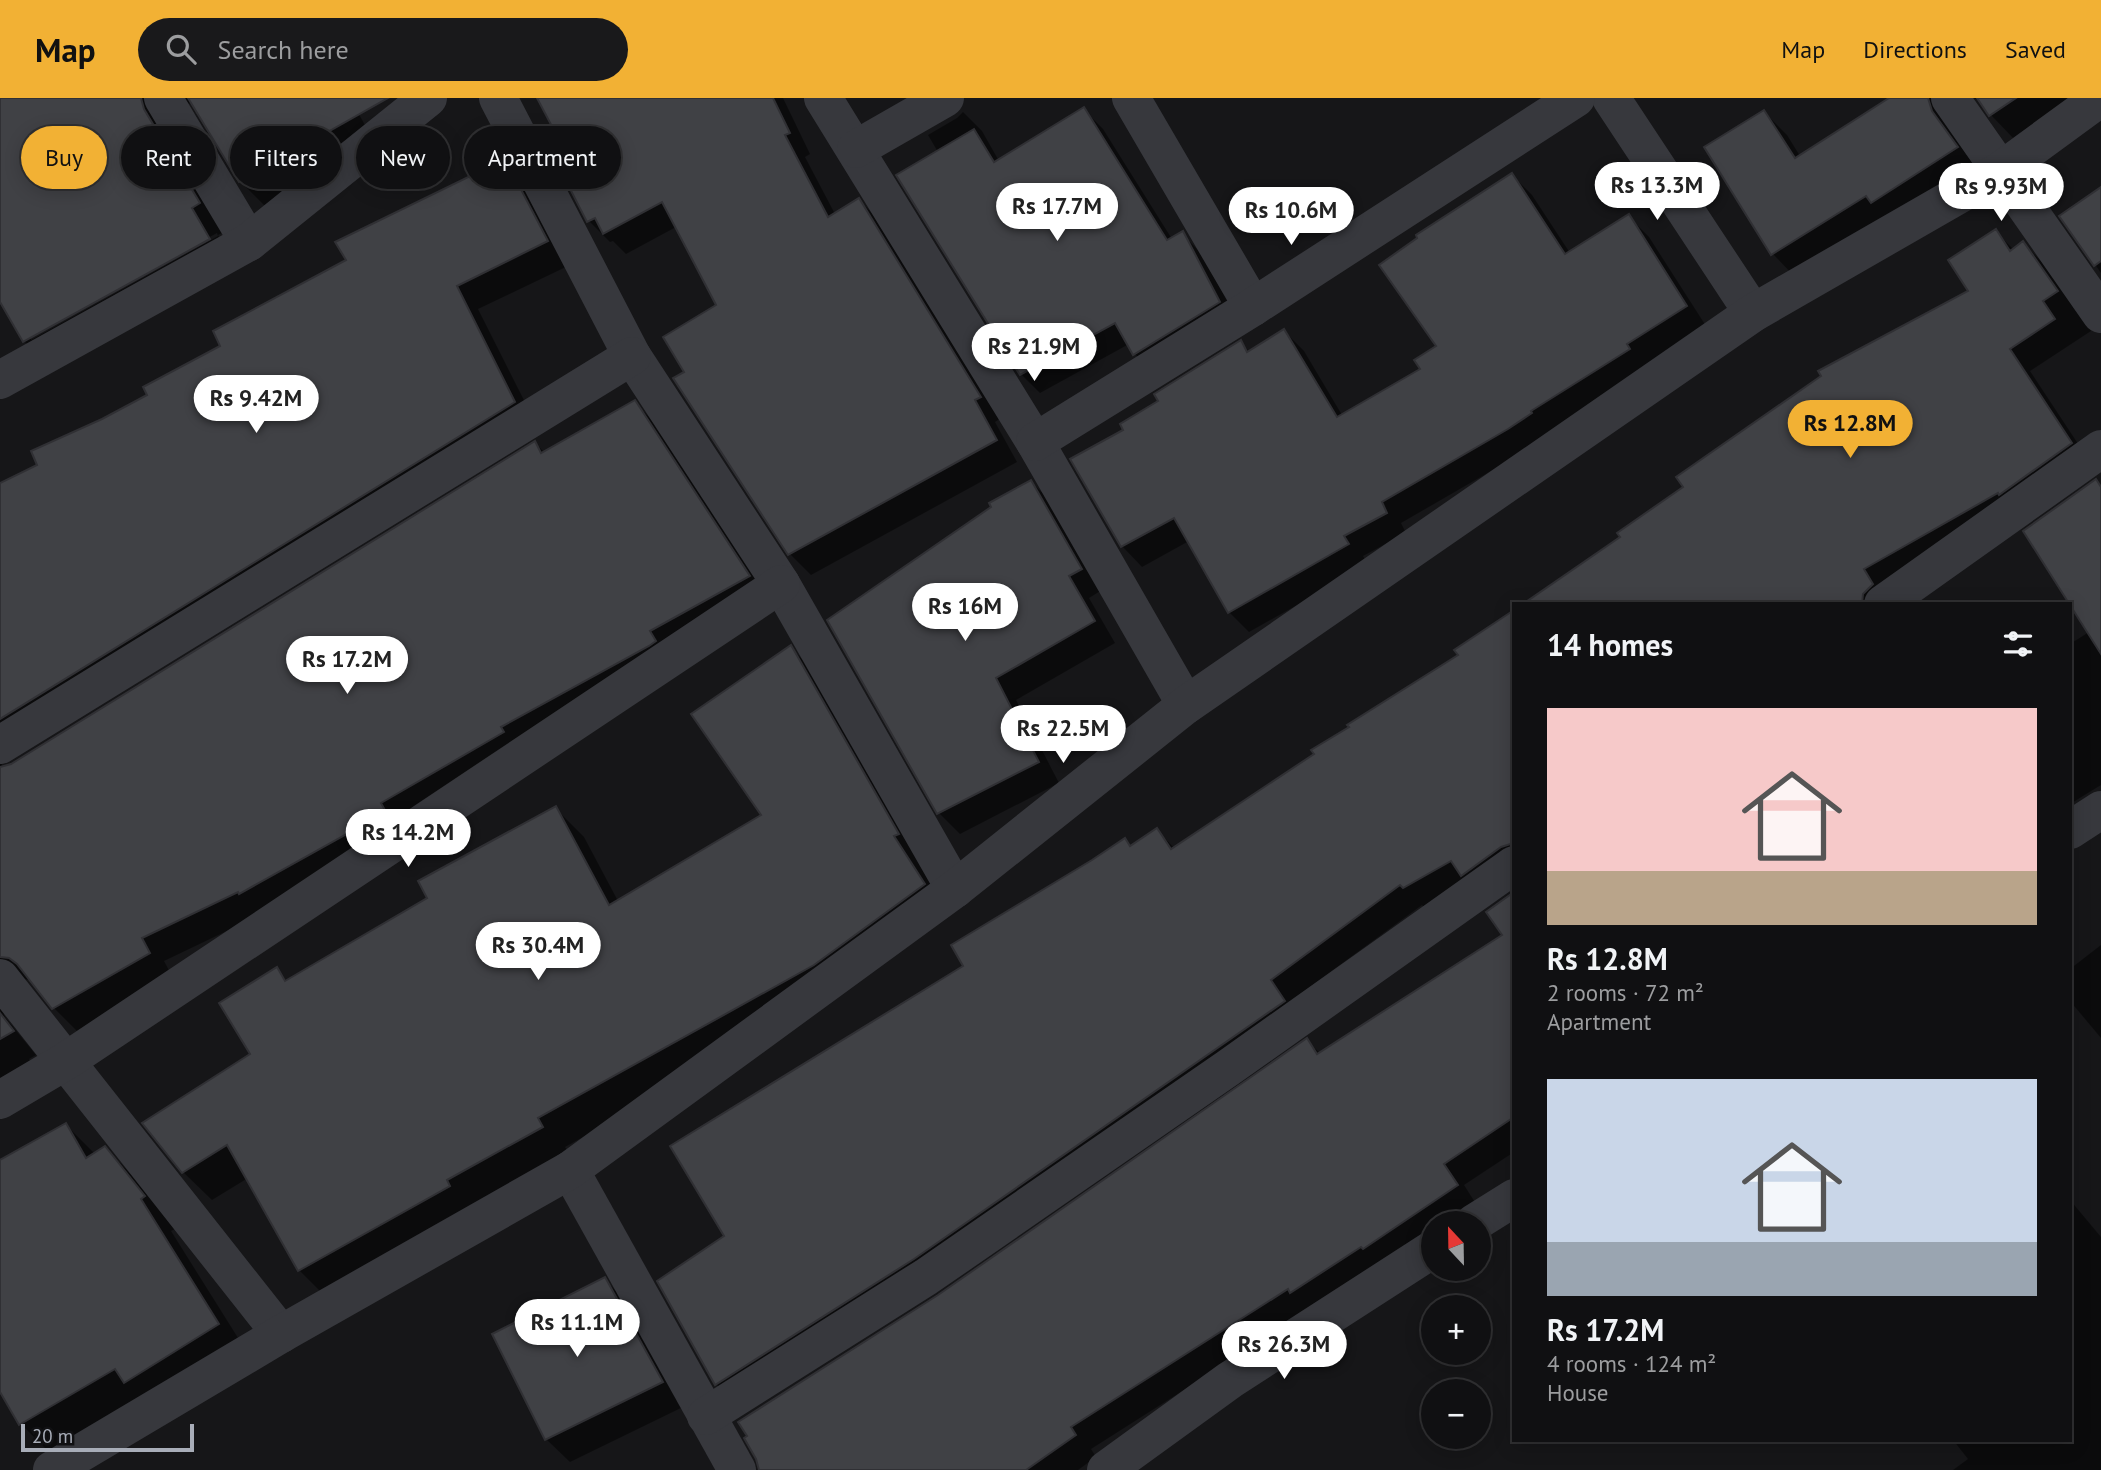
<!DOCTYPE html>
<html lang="en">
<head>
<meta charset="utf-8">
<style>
  body { margin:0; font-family:"PT Sans",sans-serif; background:#19191b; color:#f1f3f6; height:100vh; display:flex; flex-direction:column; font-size:26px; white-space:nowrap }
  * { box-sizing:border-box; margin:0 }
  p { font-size:23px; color:#9c9d9f }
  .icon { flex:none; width:38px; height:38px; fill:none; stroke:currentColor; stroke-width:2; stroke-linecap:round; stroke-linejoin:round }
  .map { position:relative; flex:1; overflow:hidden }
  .side { position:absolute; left:1512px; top:504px; width:560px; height:840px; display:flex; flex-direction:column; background:#101012; border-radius:0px; box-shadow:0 4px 18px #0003,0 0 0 2px #303032 }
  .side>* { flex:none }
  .banner { position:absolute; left:21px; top:28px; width:665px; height:63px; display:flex; gap:14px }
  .needle { width:46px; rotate:338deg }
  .fabs { position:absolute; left:1421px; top:1113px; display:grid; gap:14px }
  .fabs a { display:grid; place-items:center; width:70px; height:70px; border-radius:50%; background:#101012; box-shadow:0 4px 18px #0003,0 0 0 2px #303032; font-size:35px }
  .scale { position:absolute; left:21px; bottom:18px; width:173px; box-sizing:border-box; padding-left:7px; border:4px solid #a8adb8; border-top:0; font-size:19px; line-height:24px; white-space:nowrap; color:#a8adb8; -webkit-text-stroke:5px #111113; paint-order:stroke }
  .price { position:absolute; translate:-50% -60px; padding:0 16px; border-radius:24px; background:#fff; color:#222; font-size:23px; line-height:46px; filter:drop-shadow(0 2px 4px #0008) }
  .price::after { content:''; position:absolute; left:50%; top:42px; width:21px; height:16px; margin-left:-10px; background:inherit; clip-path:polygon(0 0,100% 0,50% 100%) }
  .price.selected { background:#f2b134; color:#111 }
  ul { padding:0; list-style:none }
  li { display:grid; align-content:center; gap:14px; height:371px; padding:0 35px }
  li span { display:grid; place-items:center; height:217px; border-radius:0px; color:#555 }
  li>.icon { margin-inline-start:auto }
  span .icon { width:126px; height:126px; fill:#fffc; stroke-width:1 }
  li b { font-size:30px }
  h2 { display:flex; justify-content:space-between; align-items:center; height:84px; padding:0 35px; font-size:30px }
  .pill { padding:0 24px; border-radius:32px; background:#101012; box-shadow:0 4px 18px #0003,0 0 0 2px #303032; font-size:24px; line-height:63px }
  .pill.selected { background:#f2b134; color:#111 }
  header { display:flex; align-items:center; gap:42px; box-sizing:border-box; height:98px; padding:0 35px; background:#f2b134; color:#111 }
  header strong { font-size:33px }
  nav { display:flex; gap:38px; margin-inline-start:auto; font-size:24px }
  .search { width:490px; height:63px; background:#19191b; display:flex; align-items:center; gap:18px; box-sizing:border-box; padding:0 24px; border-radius:38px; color:#9c9d9f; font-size:26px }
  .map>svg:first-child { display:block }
</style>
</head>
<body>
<header>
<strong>Map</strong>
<div class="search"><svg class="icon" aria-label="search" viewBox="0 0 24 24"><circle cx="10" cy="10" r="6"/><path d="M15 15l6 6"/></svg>Search here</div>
<nav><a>Map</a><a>Directions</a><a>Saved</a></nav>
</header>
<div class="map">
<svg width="2101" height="1372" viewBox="0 0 2101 1372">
  <rect width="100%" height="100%" fill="#161618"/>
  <g fill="#0007" fill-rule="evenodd">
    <path d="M0,0H350L377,49L267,110L240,83L192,5L178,8L226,133L218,137L236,168L51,270L24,243L0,200ZM217,135L218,138L31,242V238Z"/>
    <path d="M539,0H783L810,56L805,59L835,116L859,102L880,123L1001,320L995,324L1017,364L811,477L790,456L687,274L718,208L676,129L626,156L613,143L610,144L589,123L559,37Z"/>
    <path d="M1891,0H2070L2013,40L1991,17L1980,2L1972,0L1979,72L1795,179L1773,156L1707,49L1764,14L1787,37L1800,58Z"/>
    <path d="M1084,12L1103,31L1172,141L1182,136L1201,155L1238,223L1154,275L1135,256L1129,246L1040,295L1021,276L899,78L938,54L928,37L957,20L963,14L982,33L999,63Z"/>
    <path d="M505,64L528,87L570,167L478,211L537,328L3,661L1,671L12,667L535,345L545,355L634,304L657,327L771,502L262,816L164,863L172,878L77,933L54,910L32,882L21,881L1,908L5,919L36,957L29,961L33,967L0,988V387L40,368L103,322L149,298L348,163Z"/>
    <path d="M1512,77L1532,97L1570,155L1629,119L1649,139L1706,228L1529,351L1401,425L1406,435L1363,458L1368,467L1249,534L1229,514L1189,443L1142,469L1122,448L1072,361L1125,332L1240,245L1250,254L1284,233L1304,253L1342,317L1423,272L1438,248Z"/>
    <path d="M2101,92V175L2062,119Z"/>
    <path d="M1996,134L2014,152L2023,145L2045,167L2091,233L2030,273L2092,367L1892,506H1526L1970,193Z"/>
    <path d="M1031,384L1053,405L1102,492L1089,500L1115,545L1016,602L1059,685L960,736L939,715Z"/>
    <path d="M2096,384L2101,389V687L2070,706V546L2089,534Z"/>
    <path d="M1514,514V777L1426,811L1422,807L737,1307L716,1286L727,1139L966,869L1124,742L1132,749L1157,732L1175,751L1317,657L1314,652L1379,608L1460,558Z"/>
    <path d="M791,550L819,578L952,815L843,895L565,1049L571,1058L327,1200L299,1172L248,1080L212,1102L183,1074L253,956L276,872L288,884L429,801L555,710L584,739L618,803L764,717Z"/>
    <path d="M1514,796V1054L1464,1087L1478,1109L1454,1125H1433V1139L1310,1212L1091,1351L1096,1359L1078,1372H760L939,1198L1307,943L1321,956L1504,838Z"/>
    <path d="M2101,847V940L2070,903V871Z"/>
    <path d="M66,1027L95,1056L105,1050L137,1082L175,1131L171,1133L250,1259L53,1358L21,1326L0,1291V1064Z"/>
    <path d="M2070,1102L2101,1139V1372H1953L1968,1361L1953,1342H2070Z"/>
    <path d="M604,1181L628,1205L685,1308L570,1364L546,1341Z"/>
  </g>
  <g fill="#404145" stroke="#303034" stroke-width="2">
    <path d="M0,0H141L144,11L200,105L192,110L210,141L23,244L0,204Z"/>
    <path d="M188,0H388L239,84Z"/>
    <path d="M537,0H773L790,35L785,37L828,119L859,100L981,299L975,302L997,342L788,457L673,280L684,274L663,239L716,207L662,104L603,136L595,120L587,124L545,42L556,36Z"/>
    <path d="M1889,0H1928L1932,13L1958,49L1871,105L1866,98L1771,157L1704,49L1764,12L1795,60Z"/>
    <path d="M1977,0H2016L1989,18Z"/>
    <path d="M1084,9L1167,142L1183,133L1220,204L1133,257L1115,225L1020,277L896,77L974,31L994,64Z"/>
    <path d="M505,61L548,143L457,188L515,304L0,621V385L37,367L31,353L102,321L147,297L143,289L220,248L213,233L346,162L335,144Z"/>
    <path d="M1512,75L1565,156L1629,116L1687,208L1627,246L1630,251L1531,313L1532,315L1508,331L1382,404L1387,415L1344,438L1349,446L1228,515L1174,420L1121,449L1070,361L1123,332L1120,326L1158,303L1154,296L1241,242L1247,254L1284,231L1337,319L1420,271L1414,262L1436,248L1379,167L1417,140L1416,137Z"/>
    <path d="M2101,89V163L2094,168L2059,118Z"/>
    <path d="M1996,131L2010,153L2023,143L2058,193L2043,203L2055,221L2010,251L2072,345L1999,397L1998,395L1864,471L1873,486L1863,496L1862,506H1523L1620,439L1617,435L1683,389L1676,379L1821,278L1818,273L1968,193L1948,162Z"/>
    <path d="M635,302L750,478L650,533L656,543L649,548L501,629L504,634L381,705L386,714L239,796L238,794L142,840L150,855L52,911L17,866L9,860L0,859V669L11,666L535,343L541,355Z"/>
    <path d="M2096,381L2101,389V556L2023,433Z"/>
    <path d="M1031,382L1082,471L1069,478L1095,523L996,580L1039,664L937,716L827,522L991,409L989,405Z"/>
    <path d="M1514,512V745L1501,749L1461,778L1451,763L1403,790L1400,787L1271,882L1285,903L914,1161L715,1287L657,1183L724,1138L670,1048L963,868L951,847L1092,762L1125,740L1130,748L1157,730L1171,751L1314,656L1311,652L1349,629L1347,627L1458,557L1454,552Z"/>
    <path d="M791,547L899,736L894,738L925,786L814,867L538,1020L543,1029L447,1082L450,1088L298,1173L227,1047L182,1075L142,1025L250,956L219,905L277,869L285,883L427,800L418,783L556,708L609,807L761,717L691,616Z"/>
    <path d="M1514,794V1019L1444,1066L1458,1087L1363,1151L1361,1149L1290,1195L1288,1191L1071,1329L1076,1337L1026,1372H759L756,1361L744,1340L747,1338L738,1324L938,1197L1307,940L1317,956L1502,837L1486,814Z"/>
    <path d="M0,915L14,933L0,941Z"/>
    <path d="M66,1025L86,1060L105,1048L145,1098L141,1101L219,1226L124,1285L115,1271L19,1327L0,1294V1062Z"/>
    <path d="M605,1179L663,1284L545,1342L492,1236Z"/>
  </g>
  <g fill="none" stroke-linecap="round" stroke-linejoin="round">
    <g stroke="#37383d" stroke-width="38">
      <path d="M163,0L249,144"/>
      <path d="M498,0L632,258L781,486L955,791"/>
      <path d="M823,0L1035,344L1186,607"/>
      <path d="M1131,0L1253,209"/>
      <path d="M1611,0L1753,215"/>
      <path d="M1950,0L2101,216"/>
      <path d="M856,51L945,0"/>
      <path d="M0,282L249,144L428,0"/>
      <path d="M1035,344L1253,209L1576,0"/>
      <path d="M1883,506L2101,351"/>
      <path d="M0,647L632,258"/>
      <path d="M2070,732L2101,712"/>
      <path d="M0,880L281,1236"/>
      <path d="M0,1002L66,963L781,486"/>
      <path d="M570,1072L737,1372"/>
      <path d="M1474,1125L1514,1100"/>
      <path d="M706,1318L926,1179L1228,970L1514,767"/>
      <path d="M52,1372L281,1236L570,1072L955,791L1186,607L1753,215L2000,73L2100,0"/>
      <path d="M1106,1372L1230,1282L1433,1151"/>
    </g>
  </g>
</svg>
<div class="fabs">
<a><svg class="needle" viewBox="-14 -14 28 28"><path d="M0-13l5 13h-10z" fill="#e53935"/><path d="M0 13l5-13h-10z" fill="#9c9d9f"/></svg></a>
<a>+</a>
<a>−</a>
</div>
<div class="scale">20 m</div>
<b class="price" style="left:1657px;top:124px">Rs 13.3M</b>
<b class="price" style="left:2001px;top:125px">Rs 9.93M</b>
<b class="price" style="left:1057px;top:145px">Rs 17.7M</b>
<b class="price" style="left:1291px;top:149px">Rs 10.6M</b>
<b class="price" style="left:1034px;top:285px">Rs 21.9M</b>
<b class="price" style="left:256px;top:337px">Rs 9.42M</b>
<b class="price selected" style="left:1850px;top:362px">Rs 12.8M</b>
<b class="price" style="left:965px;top:545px">Rs 16M</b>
<b class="price" style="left:347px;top:598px">Rs 17.2M</b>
<b class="price" style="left:1063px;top:667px">Rs 22.5M</b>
<b class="price" style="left:408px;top:771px">Rs 14.2M</b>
<b class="price" style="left:538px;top:884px">Rs 30.4M</b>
<b class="price" style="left:577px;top:1261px">Rs 11.1M</b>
<b class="price" style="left:1284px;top:1283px">Rs 26.3M</b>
<div class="banner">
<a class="pill selected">Buy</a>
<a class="pill">Rent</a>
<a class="pill">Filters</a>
<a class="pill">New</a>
<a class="pill">Apartment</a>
</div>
<section class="side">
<h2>14 homes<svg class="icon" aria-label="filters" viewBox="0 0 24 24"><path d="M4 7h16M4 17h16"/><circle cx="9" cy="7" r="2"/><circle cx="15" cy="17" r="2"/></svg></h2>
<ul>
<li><span style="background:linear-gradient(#f6c9c9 75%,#b9a48a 0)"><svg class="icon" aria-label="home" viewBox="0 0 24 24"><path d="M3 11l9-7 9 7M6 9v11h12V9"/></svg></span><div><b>Rs 12.8M</b><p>2 rooms · 72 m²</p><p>Apartment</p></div></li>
<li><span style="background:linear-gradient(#c9d6e8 75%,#9aa5b1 0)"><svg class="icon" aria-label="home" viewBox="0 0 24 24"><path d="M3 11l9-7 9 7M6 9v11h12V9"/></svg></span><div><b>Rs 17.2M</b><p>4 rooms · 124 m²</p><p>House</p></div></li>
</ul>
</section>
</div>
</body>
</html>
